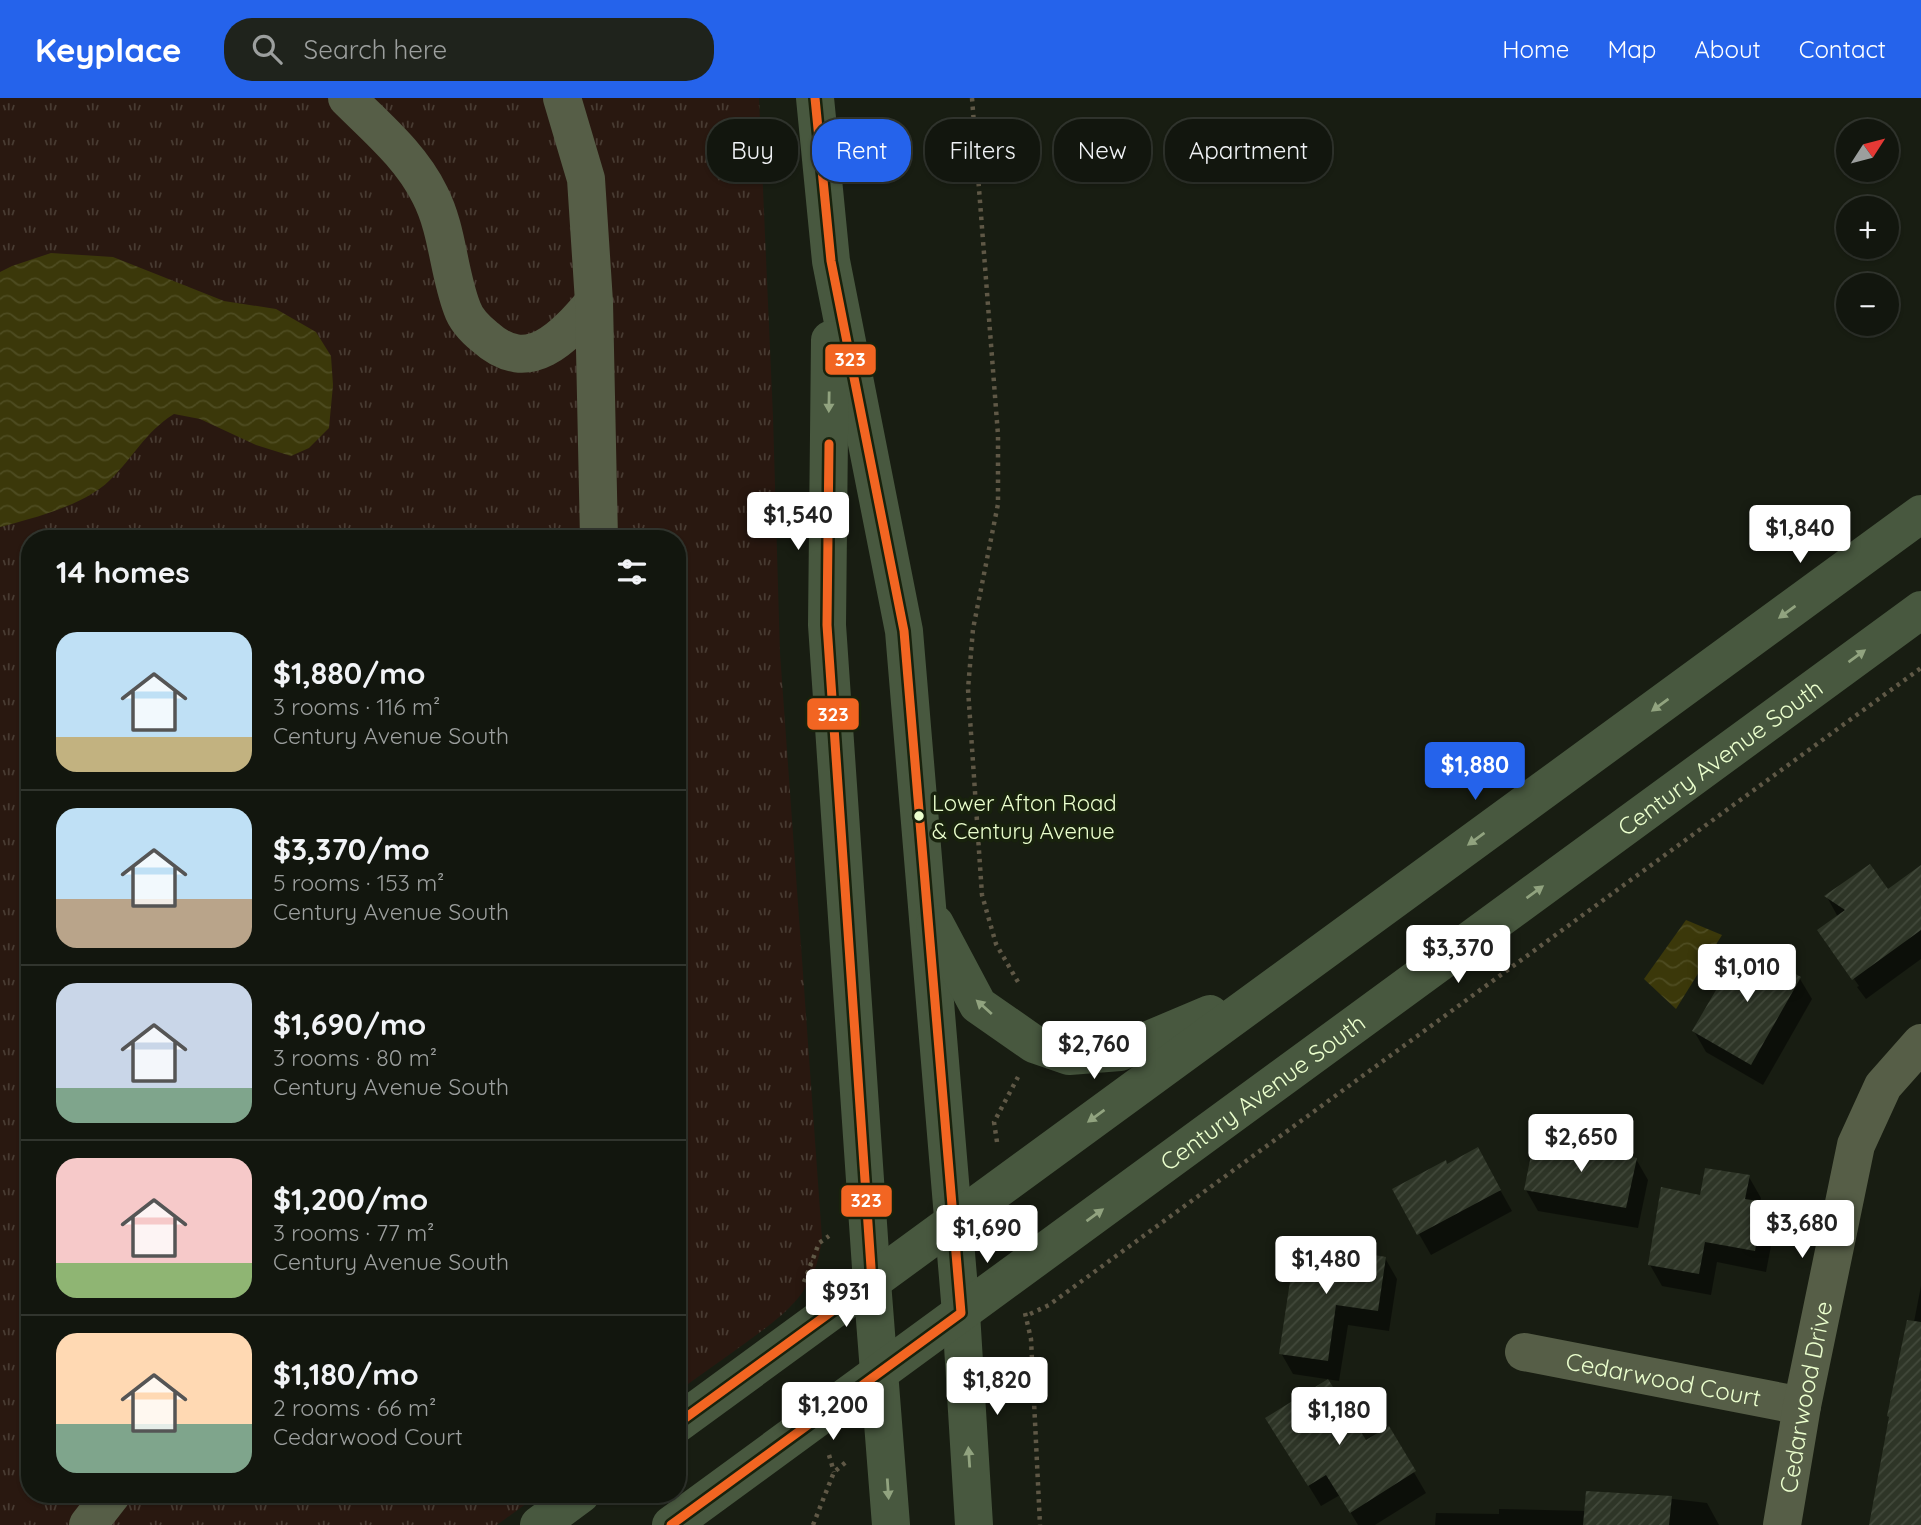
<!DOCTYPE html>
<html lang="en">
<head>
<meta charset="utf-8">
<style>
  body { margin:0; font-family:Quicksand,sans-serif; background:#1f231c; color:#f1f3f6; height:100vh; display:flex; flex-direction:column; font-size:26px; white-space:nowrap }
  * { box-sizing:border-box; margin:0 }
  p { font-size:23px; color:#9c9f9e }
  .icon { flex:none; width:38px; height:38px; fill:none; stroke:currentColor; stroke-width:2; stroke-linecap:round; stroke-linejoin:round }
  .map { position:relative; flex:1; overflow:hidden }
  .drawer { position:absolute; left:21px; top:432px; width:665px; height:973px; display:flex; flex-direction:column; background:#12160e; border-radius:28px; box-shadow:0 2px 5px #0004,0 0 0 2px #31352e }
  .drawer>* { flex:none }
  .banner { position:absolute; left:707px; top:21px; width:665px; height:63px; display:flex; gap:14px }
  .needle { width:46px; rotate:54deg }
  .controls { position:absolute; left:1836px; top:21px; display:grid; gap:14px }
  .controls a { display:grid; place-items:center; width:63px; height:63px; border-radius:50%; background:#12160e; box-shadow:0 2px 5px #0004,0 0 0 2px #31352e; font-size:35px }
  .price { position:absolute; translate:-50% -60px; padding:0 16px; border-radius:7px; background:#fff; color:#222; font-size:23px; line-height:46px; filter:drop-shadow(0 2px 4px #0008) }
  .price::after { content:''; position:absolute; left:50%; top:42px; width:21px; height:16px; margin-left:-10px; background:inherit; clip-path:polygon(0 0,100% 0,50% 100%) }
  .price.current { background:#2563eb; color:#fff }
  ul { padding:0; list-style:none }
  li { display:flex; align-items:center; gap:21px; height:175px; padding:0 35px }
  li+li { border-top:2px solid #31352e }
  li span { display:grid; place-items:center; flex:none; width:196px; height:140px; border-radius:21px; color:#555 }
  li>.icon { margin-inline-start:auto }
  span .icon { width:84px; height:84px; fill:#fffc; stroke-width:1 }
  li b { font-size:30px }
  h2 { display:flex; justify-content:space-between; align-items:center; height:84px; padding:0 35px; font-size:30px }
  .tag { padding:0 24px; border-radius:28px; background:#12160e; box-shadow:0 2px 5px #0004,0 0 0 2px #31352e; font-size:24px; line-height:63px }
  .tag.current { background:#2563eb; color:#fff }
  header { display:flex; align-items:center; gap:42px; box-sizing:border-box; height:98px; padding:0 35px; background:#2563eb; color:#fff }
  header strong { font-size:33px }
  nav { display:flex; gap:38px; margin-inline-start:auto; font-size:24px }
  .search { width:490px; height:63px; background:#1f231c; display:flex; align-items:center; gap:18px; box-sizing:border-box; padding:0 24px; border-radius:28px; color:#9c9f9e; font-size:26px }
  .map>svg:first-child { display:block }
</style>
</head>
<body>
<header>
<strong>Keyplace</strong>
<div class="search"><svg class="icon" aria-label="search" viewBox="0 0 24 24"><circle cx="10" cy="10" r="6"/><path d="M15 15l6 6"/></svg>Search here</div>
<nav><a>Home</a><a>Map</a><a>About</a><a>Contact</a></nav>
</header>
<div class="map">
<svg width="1921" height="1427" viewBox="0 0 1921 1427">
  <defs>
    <pattern id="grass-tufts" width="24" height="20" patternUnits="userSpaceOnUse" patternTransform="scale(1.75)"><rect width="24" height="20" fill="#291810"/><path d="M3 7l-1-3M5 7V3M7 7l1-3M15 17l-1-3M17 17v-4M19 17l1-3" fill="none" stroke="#483b32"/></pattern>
    <pattern id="water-waves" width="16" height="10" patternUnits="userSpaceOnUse" patternTransform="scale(1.75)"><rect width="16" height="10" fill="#3b380a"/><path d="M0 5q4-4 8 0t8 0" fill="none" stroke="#4e4c21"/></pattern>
    <pattern id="building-hatch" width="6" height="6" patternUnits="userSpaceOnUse" patternTransform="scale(1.75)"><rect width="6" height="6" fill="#2e3527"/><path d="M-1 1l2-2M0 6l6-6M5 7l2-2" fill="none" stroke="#42493b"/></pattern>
  </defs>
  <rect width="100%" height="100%" fill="#181d12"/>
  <path fill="url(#grass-tufts)" d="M0,0H759L773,319L780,555L822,1140C816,1195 785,1216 744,1246C722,1262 699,1278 677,1294V441H30V1396L538,1397L497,1427H0Z"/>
  <g fill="url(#water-waves)">
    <path d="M51,155L113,159L224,203L276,211L316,234L331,258L333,287L329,330L309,350L291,358L256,347L200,321L174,316C144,335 134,359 110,382C85,407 34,420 0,429V174L12,168Z"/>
    <path d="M1686,822L1722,837L1676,911L1644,881Z"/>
  </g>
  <g fill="#0007">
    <path d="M1921,769V861L1866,901L1857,889L1859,888L1833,851H1830L1819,833L1838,819L1827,799L1887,794Z"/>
    <path d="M1800,881L1812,901L1763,987L1706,954L1694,933Z"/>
    <path d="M1636,1061L1648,1082L1638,1130L1538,1113L1526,1092Z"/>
    <path d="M1447,1068L1489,1072L1512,1113L1431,1157L1419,1136Z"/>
    <path d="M1749,1079L1761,1100L1760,1105L1763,1106L1775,1127L1766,1174L1717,1164L1711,1197L1662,1188L1650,1167L1702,1099Z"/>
    <path d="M1385,1160L1397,1181L1389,1233L1348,1227L1339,1283L1293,1276L1281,1255Z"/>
    <path d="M1921,1188V1427H1871L1904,1275Z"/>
    <path d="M1388,1330L1426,1395L1375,1427H1358L1340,1397L1321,1408L1280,1341L1365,1345Z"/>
    <path d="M1622,1395L1707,1405L1719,1427H1435L1436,1415L1499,1416V1411L1586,1413Z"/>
  </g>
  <g fill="url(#building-hatch)">
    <path d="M1870,766L1888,791L1921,767V832L1852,882L1817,832L1845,812L1824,798Z"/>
    <path d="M1743,846L1801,879L1751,967L1692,933Z"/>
    <path d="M1547,1041L1637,1060L1626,1110L1524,1092L1533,1047L1545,1049Z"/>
    <path d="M1478,1049L1501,1092L1417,1137L1392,1091L1446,1062L1447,1066Z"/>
    <path d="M1705,1070L1750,1077L1745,1101L1764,1104L1755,1153L1705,1144L1699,1176L1648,1167L1661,1089L1700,1097Z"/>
    <path d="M1296,1144L1386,1159L1378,1213L1336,1207L1328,1263L1279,1256Z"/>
    <path d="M1907,1222L1921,1224V1427H1869L1889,1319L1887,1318Z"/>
    <path d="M1328,1281L1366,1342L1389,1328L1416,1373L1350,1415L1326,1377L1308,1388L1265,1320Z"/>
    <path d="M1586,1393L1672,1398L1669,1427H1583Z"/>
  </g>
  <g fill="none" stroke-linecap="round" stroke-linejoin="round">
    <g stroke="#5f5846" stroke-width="4.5" stroke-dasharray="3.5 5" stroke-linecap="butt">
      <path d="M972,0L998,337V406L973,531L968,591L982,797L996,846L1018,884"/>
      <path d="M997,1044L994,1024L1018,979"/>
      <path d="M804,1184L819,1145L829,1138"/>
      <path d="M1025,1215L1031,1241L1040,1427"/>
      <path d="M1030,1216L1049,1207L1921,570"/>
      <path d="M829,1357L834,1374"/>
      <path d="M813,1427L834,1374L846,1364"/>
    </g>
    <g stroke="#565e47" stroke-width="38">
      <path d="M347,0C377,30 411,58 430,97C448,132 448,173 462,210C466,222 475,231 485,239C529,279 564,239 594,204"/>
      <path d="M562,0L586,81L594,204L599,441"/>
      <path id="s1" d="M1524,1254L1802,1308"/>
      <path d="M88,1427L112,1396"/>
      <path id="s2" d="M1782,1427L1802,1308L1856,1047L1883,988L1921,945"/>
    </g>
    <g stroke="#48583f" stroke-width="38">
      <path d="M815,0L831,163L904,533L961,1215L974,1427"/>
      <path d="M830,242L827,527L872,1184L891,1427"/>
      <path d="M935,826L978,907L1034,946L1069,958L1120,954L1210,916"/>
      <path d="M677,1326L1921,416"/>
      <path d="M539,1427L581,1396"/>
      <path id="s3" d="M671,1427L1921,512"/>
    </g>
    <g stroke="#18220d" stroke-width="14">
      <g id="bus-1">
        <path d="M677,1326L872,1184L827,527L829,346"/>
        <path d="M671,1427L961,1215L904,533L831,163L815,0"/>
      </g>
    </g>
    <use href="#bus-1" stroke="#f26522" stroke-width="9"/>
  </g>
  <defs><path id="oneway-solid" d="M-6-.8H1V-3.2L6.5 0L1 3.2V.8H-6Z" transform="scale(1.75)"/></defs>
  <g fill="#91a37f">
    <use href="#oneway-solid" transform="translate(829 304) rotate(91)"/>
    <use href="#oneway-solid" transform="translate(1787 514) rotate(144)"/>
    <use href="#oneway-solid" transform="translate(1857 558) rotate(-36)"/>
    <use href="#oneway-solid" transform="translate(1660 607) rotate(144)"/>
    <use href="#oneway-solid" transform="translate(1476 741) rotate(144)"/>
    <use href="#oneway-solid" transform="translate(1535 794) rotate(-36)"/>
    <use href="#oneway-solid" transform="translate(984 909) rotate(-138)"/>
    <use href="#oneway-solid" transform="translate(1096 1018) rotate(144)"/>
    <use href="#oneway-solid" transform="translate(1095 1117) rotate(-36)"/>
    <use href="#oneway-solid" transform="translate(969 1359) rotate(-94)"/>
    <use href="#oneway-solid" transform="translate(888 1391) rotate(86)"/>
  </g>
  <circle fill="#ebffce" stroke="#18220d" stroke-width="2.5" cx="919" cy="718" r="6"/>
  <g text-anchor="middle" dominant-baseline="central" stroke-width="7" stroke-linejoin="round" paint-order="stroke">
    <g font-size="22" fill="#ebffce" stroke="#18220d" text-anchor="start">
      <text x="932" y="705">Lower Afton Road<tspan x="932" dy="28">&amp; Century Avenue</tspan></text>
    </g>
    <g font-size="24" fill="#ebffce" stroke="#18220d">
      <text stroke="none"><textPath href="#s3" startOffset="1300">Century Avenue South</textPath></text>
      <text stroke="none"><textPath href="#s3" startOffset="733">Century Avenue South</textPath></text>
      <text stroke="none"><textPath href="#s1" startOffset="142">Cedarwood Court</textPath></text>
      <text stroke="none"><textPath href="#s2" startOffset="130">Cedarwood Drive</textPath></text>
    </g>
  </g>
  <g stroke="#18220d" stroke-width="2.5">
    <rect x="824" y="245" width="53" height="33" rx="7" fill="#f26522"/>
    <rect x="806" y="599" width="54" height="34" rx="7" fill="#f26522"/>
    <rect x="840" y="1086" width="53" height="34" rx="7" fill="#f26522"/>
  </g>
  <g font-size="19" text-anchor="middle" font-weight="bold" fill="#fff">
    <text x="850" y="268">323</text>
    <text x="833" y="623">323</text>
    <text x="866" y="1109">323</text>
  </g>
</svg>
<div class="controls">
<a><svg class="needle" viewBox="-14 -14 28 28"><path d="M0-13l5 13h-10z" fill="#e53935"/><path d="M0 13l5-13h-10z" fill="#9c9f9e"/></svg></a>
<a>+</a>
<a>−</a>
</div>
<b class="price" style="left:798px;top:454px">$1,540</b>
<b class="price" style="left:1800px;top:467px">$1,840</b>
<b class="price current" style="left:1475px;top:704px">$1,880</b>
<b class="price" style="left:1458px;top:887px">$3,370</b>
<b class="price" style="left:1747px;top:906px">$1,010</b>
<b class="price" style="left:1094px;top:983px">$2,760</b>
<b class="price" style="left:1581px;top:1076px">$2,650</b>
<b class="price" style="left:1802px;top:1162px">$3,680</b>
<b class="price" style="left:987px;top:1167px">$1,690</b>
<b class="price" style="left:1326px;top:1198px">$1,480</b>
<b class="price" style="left:846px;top:1231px">$931</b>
<b class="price" style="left:997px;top:1319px">$1,820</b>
<b class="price" style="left:833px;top:1344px">$1,200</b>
<b class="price" style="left:1339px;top:1349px">$1,180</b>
<div class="banner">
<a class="tag">Buy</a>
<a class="tag current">Rent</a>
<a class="tag">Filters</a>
<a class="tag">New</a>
<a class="tag">Apartment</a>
</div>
<section class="drawer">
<h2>14 homes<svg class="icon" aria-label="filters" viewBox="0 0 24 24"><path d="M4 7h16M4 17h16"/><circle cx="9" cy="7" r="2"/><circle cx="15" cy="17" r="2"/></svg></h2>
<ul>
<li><span style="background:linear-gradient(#bfe0f5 75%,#c2b280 0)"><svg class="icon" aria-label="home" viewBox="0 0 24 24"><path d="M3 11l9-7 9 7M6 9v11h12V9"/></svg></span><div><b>$1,880/mo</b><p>3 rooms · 116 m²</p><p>Century Avenue South</p></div></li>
<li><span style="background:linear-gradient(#bfe0f5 65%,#b9a48a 0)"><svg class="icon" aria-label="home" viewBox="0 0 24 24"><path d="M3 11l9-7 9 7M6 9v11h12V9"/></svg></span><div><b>$3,370/mo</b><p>5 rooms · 153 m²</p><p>Century Avenue South</p></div></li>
<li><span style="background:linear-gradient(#c9d6e8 75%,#7fa58c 0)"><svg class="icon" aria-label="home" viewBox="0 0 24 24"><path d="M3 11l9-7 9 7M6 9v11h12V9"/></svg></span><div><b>$1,690/mo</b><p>3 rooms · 80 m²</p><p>Century Avenue South</p></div></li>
<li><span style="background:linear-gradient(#f6c9c9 75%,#8fb573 0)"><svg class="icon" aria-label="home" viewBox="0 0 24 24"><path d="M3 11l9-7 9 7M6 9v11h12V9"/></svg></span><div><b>$1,200/mo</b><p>3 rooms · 77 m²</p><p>Century Avenue South</p></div></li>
<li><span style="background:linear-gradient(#ffd9b3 65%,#7fa58c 0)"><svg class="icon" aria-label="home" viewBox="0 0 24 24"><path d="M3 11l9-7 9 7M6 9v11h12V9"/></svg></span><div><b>$1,180/mo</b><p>2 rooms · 66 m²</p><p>Cedarwood Court</p></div></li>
</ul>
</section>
</div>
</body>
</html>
